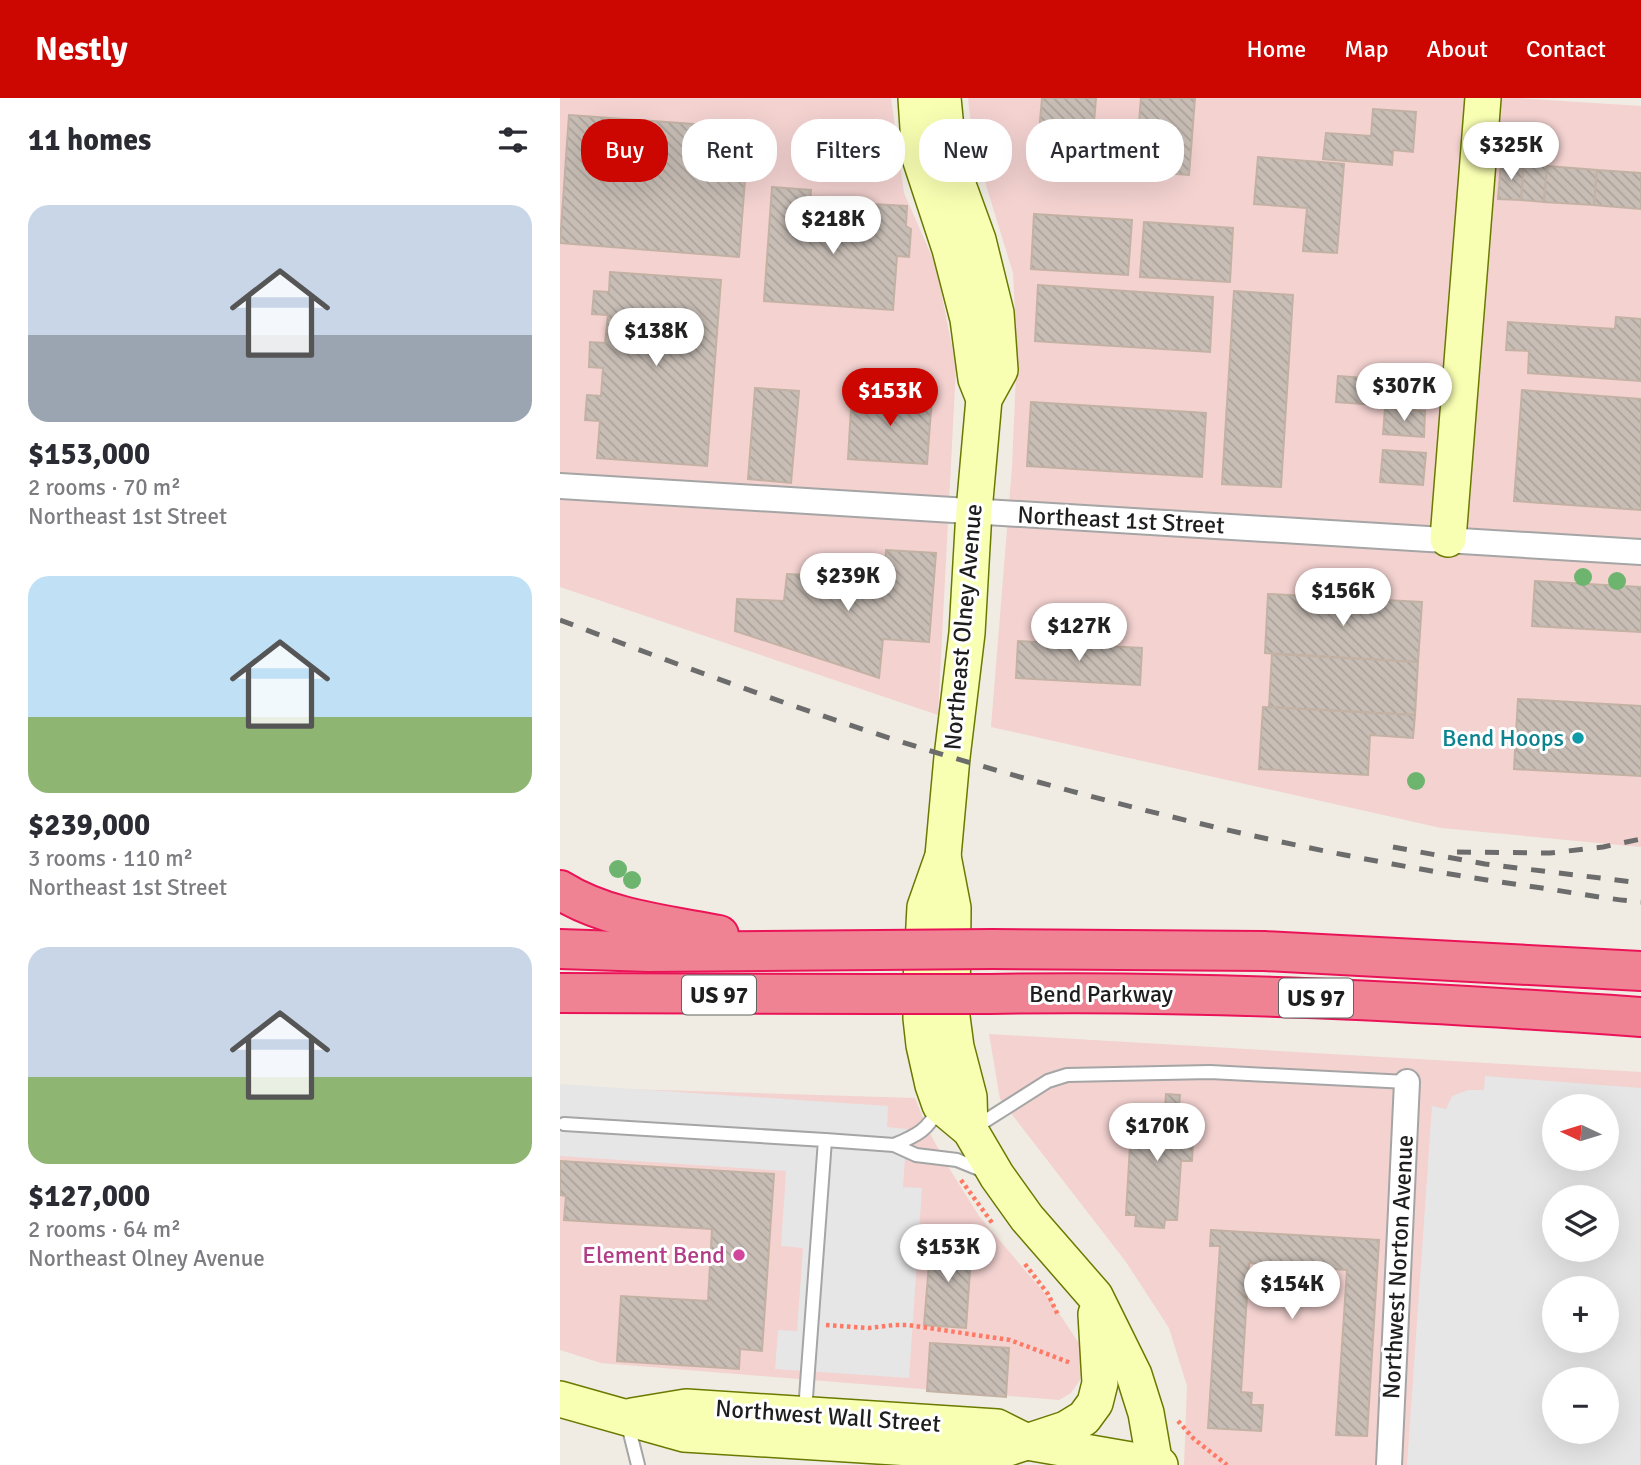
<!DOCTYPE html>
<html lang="en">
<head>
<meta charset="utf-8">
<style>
  body { margin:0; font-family:Signika,sans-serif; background:#f7f7f7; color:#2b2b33; height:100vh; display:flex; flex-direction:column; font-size:26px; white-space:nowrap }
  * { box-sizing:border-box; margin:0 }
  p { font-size:23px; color:#7c7c81 }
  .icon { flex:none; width:38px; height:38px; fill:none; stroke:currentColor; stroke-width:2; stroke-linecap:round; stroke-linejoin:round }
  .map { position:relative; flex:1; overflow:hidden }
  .panel { display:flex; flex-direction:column; background:#fff; width:560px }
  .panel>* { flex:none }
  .top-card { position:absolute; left:21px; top:21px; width:665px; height:63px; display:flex; gap:14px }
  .needle { width:46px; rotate:274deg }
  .controls { position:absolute; left:982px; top:996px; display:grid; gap:14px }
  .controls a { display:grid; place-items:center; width:77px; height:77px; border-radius:50%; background:#fff; box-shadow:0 7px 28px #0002; font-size:35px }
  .price { position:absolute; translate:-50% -60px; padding:0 16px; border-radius:24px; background:#fff; color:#222; font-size:23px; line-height:46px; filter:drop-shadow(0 2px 4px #0008) }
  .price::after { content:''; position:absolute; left:50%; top:42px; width:21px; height:16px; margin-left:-10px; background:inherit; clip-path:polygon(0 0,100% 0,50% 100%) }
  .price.active { background:#cc0600; color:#fff }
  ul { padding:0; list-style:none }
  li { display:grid; align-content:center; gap:14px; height:371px; padding:0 28px }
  li span { display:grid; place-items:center; height:217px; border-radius:21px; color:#555 }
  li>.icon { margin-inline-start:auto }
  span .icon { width:126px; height:126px; fill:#fffc; stroke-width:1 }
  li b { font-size:30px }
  h2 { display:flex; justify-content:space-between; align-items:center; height:84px; padding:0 28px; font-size:30px }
  .chip { padding:0 24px; border-radius:28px; background:#fff; box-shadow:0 7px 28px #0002; font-size:24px; line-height:63px }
  .chip.active { background:#cc0600; color:#fff }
  header { display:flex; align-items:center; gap:42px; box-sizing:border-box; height:98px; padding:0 35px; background:#cc0600; color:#fff }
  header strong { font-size:33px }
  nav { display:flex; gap:38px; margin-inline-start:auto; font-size:24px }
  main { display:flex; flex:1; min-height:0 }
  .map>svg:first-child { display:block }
</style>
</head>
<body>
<header>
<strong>Nestly</strong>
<nav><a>Home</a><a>Map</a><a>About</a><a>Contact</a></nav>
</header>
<main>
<section class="panel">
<h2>11 homes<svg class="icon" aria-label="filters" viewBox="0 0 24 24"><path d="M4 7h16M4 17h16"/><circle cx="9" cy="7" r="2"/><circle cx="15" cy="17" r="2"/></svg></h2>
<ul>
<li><span style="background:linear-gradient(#c9d6e8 60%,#9aa5b1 0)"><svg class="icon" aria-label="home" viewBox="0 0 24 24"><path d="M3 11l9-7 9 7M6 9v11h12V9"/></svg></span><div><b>$153,000</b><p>2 rooms · 70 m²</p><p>Northeast 1st Street</p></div></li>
<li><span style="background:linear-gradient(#bfe0f5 65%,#8fb573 0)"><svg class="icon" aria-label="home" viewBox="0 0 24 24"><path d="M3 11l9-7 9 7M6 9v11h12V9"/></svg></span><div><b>$239,000</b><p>3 rooms · 110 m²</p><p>Northeast 1st Street</p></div></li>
<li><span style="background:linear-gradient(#c9d6e8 60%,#8fb573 0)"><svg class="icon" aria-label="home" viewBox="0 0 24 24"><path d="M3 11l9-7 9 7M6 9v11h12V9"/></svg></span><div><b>$127,000</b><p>2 rooms · 64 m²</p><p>Northeast Olney Avenue</p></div></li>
</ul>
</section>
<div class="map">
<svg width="1081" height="1367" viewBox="0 0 1081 1367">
  <defs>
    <pattern id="building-back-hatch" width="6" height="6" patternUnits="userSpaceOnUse" patternTransform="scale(1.75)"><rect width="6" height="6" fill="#c8beb6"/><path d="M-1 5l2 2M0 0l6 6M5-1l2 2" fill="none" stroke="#aba39c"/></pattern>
  </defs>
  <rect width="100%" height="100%" fill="#f0ece3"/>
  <g fill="#f3d2d0" fill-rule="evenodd">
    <path d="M0,0H331L344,95L376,168L396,269L378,617L0,489Z"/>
    <path d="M408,0H958L1081,8V749L881,730L431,629L452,369L457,254L453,175L413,45Z"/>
    <path d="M429,936L1081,974V1367H624L627,1288L609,1230L566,1164L440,1001ZM994,1008H1046V1060H994ZM994,1099H1046V1152H994ZM994,1190H1046V1242H994ZM994,1281H1046V1334H994Z"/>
    <path d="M0,989L355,1000L368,1032L389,1070L419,1118L491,1203L520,1247L522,1265L520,1282L511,1295L499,1302L41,1265L0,1252Z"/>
  </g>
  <g fill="#e6e6e6" fill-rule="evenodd">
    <path d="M925,978L1081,990L1080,1367H847L872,1008L886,1011L892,998L908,992H924ZM994,1008H1046V1060H994ZM994,1099H1046V1152H994ZM994,1190H1046V1242H994ZM994,1281H1046V1334H994Z"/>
    <path d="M0,986L328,1008L327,1029L347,1031L343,1089L362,1090L349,1280L215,1271L218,1232L237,1233L243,1150L221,1148L226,1073L0,1058Z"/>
  </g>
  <g fill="url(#building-back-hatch)" stroke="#c3b2a4" stroke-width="2">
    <path d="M482,0H536L530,73L476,69Z"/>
    <path d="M581,0H635L629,77L575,73Z"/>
    <path d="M813,11L856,14L853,54L833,52L832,67L763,61L766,35L811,38Z"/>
    <path d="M9,17L189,30L179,159L0,145Z"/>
    <path d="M698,59L784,66L777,155L743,153L747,110L694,106Z"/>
    <path d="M941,65L964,67L961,102L938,101Z"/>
    <path d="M964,67L987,68L984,104L961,102Z"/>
    <path d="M987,68L1037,72L1034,107L984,104Z"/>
    <path d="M1037,72L1081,75V111L1034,107Z"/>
    <path d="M212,89L251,92L248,129L311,133L313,106L347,108L346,128L351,131L349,159L337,158L333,212L204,203Z"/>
    <path d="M474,116L572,122L568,177L471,171Z"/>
    <path d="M584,124L673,130L670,184L580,179Z"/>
    <path d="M50,174L161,182L147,368L37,360L40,323L25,322L27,297L41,298L43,270L29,269L30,244L45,245L48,217L32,216L34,193L49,194Z"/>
    <path d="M478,187L653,199L650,254L475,243Z"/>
    <path d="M674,193L733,197L721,389L662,386Z"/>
    <path d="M1056,219L1081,221V283L968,275L969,253L946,252L948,224L1055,231Z"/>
    <path d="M778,278L818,281L816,307L776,304Z"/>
    <path d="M195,290L239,293L231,385L188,381Z"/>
    <path d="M962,292L1081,301V412L954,403Z"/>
    <path d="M292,293L372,299L367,366L288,361Z"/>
    <path d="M471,304L646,315L642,379L467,368Z"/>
    <path d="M825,310L865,313L864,339L823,336Z"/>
    <path d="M823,352L866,355L863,387L820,384Z"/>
    <path d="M326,452L376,455L369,544L323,541L319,580L175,533L177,501L224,503L227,476L325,480Z"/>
    <path d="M975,483L1081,489V534L972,528Z"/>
    <path d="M708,496L862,504L858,564L705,555Z"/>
    <path d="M458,543L582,550L580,587L456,580Z"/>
    <path d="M712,556L858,564L855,617L709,609Z"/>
    <path d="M958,601L1081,608V678L954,671Z"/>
    <path d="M703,609L855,617L853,640L810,637L808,677L699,671Z"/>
    <path d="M606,996L620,997L618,1022L634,1023L632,1063H621L617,1122H605L604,1130L575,1128L576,1117H566L572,1012L605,1014Z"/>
    <path d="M0,1063L214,1076L202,1253L180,1251L179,1271L57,1263L61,1198L148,1203L152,1131L4,1122L6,1098L0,1097Z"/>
    <path d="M651,1132L819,1142L807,1338L776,1337L787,1172L689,1165L681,1294L692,1295L691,1307H703L701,1333L648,1330L660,1148H650Z"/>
    <path d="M371,1141L412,1144L406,1230L364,1227Z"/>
    <path d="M370,1245L449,1250L446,1299L367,1293Z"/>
  </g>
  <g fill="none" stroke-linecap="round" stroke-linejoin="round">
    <g stroke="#a5a5a5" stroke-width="16">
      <g id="lane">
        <path d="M4,1026L265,1042L245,1313"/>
        <path d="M414,1030L488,983L507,977L650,974L847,984"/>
        <path d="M265,1042L334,1047L356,1057L397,1062L424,1073"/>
        <path d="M334,1047C358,1037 368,1032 380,1008"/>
        <path d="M67,1323L78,1367"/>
      </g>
    </g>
    <g stroke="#a5a5a5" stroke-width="28">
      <g id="street">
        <path d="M0,388L1081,454"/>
        <path d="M829,1367L847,984"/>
      </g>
    </g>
    <g stroke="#697a00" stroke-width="38">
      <g id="secondary">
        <path d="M356,0L360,60L390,151L408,221L416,281L424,301"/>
        <path d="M383,0L389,62L418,142L436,215L440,272L424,301L414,413L407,535L392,659L383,758L365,809L361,883V920L364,947L373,987L380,1007L410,1032L437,1078L467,1120L535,1198L574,1277L586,1315L595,1367"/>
        <path d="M888,441L923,0"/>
        <path d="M383,758L393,810L392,919L396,949L409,999L410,1032"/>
        <path d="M0,1301L124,1336L399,1353H439L506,1331L524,1320L535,1305L540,1285L536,1216"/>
        <path d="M72,1318L126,1309L437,1329L467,1344L600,1367"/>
      </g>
    </g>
    <g stroke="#eb1357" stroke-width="42">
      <g id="highway">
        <path d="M0,792C46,821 107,827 159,837"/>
        <path d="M0,851L89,854L319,852"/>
        <path d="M432,851L704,853L1081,873"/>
        <path d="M0,895L318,896"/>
        <path d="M430,896C647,892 864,904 1081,919"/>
      </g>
    </g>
    <g stroke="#ff7965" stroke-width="4.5" stroke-dasharray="3.5 3.5" stroke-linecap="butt">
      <path d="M401,1082L433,1126"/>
      <path d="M465,1166L488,1196L498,1217"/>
      <path d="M266,1227L309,1230L334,1227H348L450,1242L511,1265"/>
      <path d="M618,1323L634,1341L667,1367"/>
    </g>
    <use href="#lane" stroke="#fff" stroke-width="12"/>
    <use href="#street" stroke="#fff" stroke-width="24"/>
    <use href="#secondary" stroke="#f9ffb2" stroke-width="35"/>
    <use href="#highway" stroke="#ef8394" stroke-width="38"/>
    <g stroke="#6c6c6c" stroke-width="5" stroke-dasharray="14 14" stroke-linecap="butt">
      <path d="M0,522C119,567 239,612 361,650C562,711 767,760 975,789C1010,794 1046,801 1081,804"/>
      <path d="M833,749L925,766L1081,785"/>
      <path d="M897,754L990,755L1043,749L1081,741"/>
    </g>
    <g stroke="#eb1357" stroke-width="42" stroke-linecap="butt">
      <g id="highway-bridge">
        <path d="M319,852L432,851"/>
        <path d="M318,896H430"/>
      </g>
    </g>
    <use href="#highway-bridge" stroke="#ef8394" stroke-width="38"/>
  </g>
  <g fill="#6db46f">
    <circle cx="1023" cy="479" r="9"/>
    <circle cx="1057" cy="483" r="9"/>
    <circle cx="856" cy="683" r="9"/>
    <circle cx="58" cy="771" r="9"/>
    <circle cx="72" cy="782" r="9"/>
  </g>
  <circle fill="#0f9aa8" stroke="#fff" stroke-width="2.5" cx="1018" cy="640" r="7"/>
  <circle fill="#d1479c" stroke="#fff" stroke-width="2.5" cx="179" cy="1157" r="7"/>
  <g text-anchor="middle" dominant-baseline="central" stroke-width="6" stroke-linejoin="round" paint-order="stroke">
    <g fill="#fff" stroke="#626262" stroke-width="2">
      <rect x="122" y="877.5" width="74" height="39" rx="5"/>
      <rect x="719" y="880.5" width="74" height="39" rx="5"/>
    </g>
    <g font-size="23" font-weight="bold" fill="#1e1e1e">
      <text x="159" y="897">US 97</text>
      <text x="756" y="900">US 97</text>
    </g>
    <g font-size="24" fill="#1e1e1e" stroke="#fff">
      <text transform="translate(561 422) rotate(3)">Northeast 1st Street</text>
      <text transform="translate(403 529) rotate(-85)">Northeast Olney Avenue</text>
      <text x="541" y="896">Bend Parkway</text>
      <text transform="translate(838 1169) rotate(-87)">Northwest Norton Avenue</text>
      <text transform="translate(268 1318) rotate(4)">Northwest Wall Street</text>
    </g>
    <g font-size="24" fill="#0d838f" stroke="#fff" text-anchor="end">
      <text x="1004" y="640">Bend Hoops</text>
    </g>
    <g font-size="24" fill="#b23c85" stroke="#fff" text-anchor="end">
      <text x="165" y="1157">Element Bend</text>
    </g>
  </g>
</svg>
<div class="controls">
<a><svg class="needle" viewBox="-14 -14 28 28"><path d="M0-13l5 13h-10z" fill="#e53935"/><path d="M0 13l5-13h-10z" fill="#7c7c81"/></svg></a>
<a><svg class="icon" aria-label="layers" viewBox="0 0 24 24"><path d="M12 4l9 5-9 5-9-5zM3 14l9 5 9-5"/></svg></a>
<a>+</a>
<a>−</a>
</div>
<b class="price" style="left:951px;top:84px">$325K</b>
<b class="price" style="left:273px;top:158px">$218K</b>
<b class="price" style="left:96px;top:270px">$138K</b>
<b class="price" style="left:844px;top:325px">$307K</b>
<b class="price active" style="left:330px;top:330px">$153K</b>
<b class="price" style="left:288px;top:515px">$239K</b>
<b class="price" style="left:783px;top:530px">$156K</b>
<b class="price" style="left:519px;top:565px">$127K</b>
<b class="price" style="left:597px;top:1065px">$170K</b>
<b class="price" style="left:388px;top:1186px">$153K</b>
<b class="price" style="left:732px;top:1223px">$154K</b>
<div class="top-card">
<a class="chip active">Buy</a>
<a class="chip">Rent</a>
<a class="chip">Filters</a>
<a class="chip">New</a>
<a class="chip">Apartment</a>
</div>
</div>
</main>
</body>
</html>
